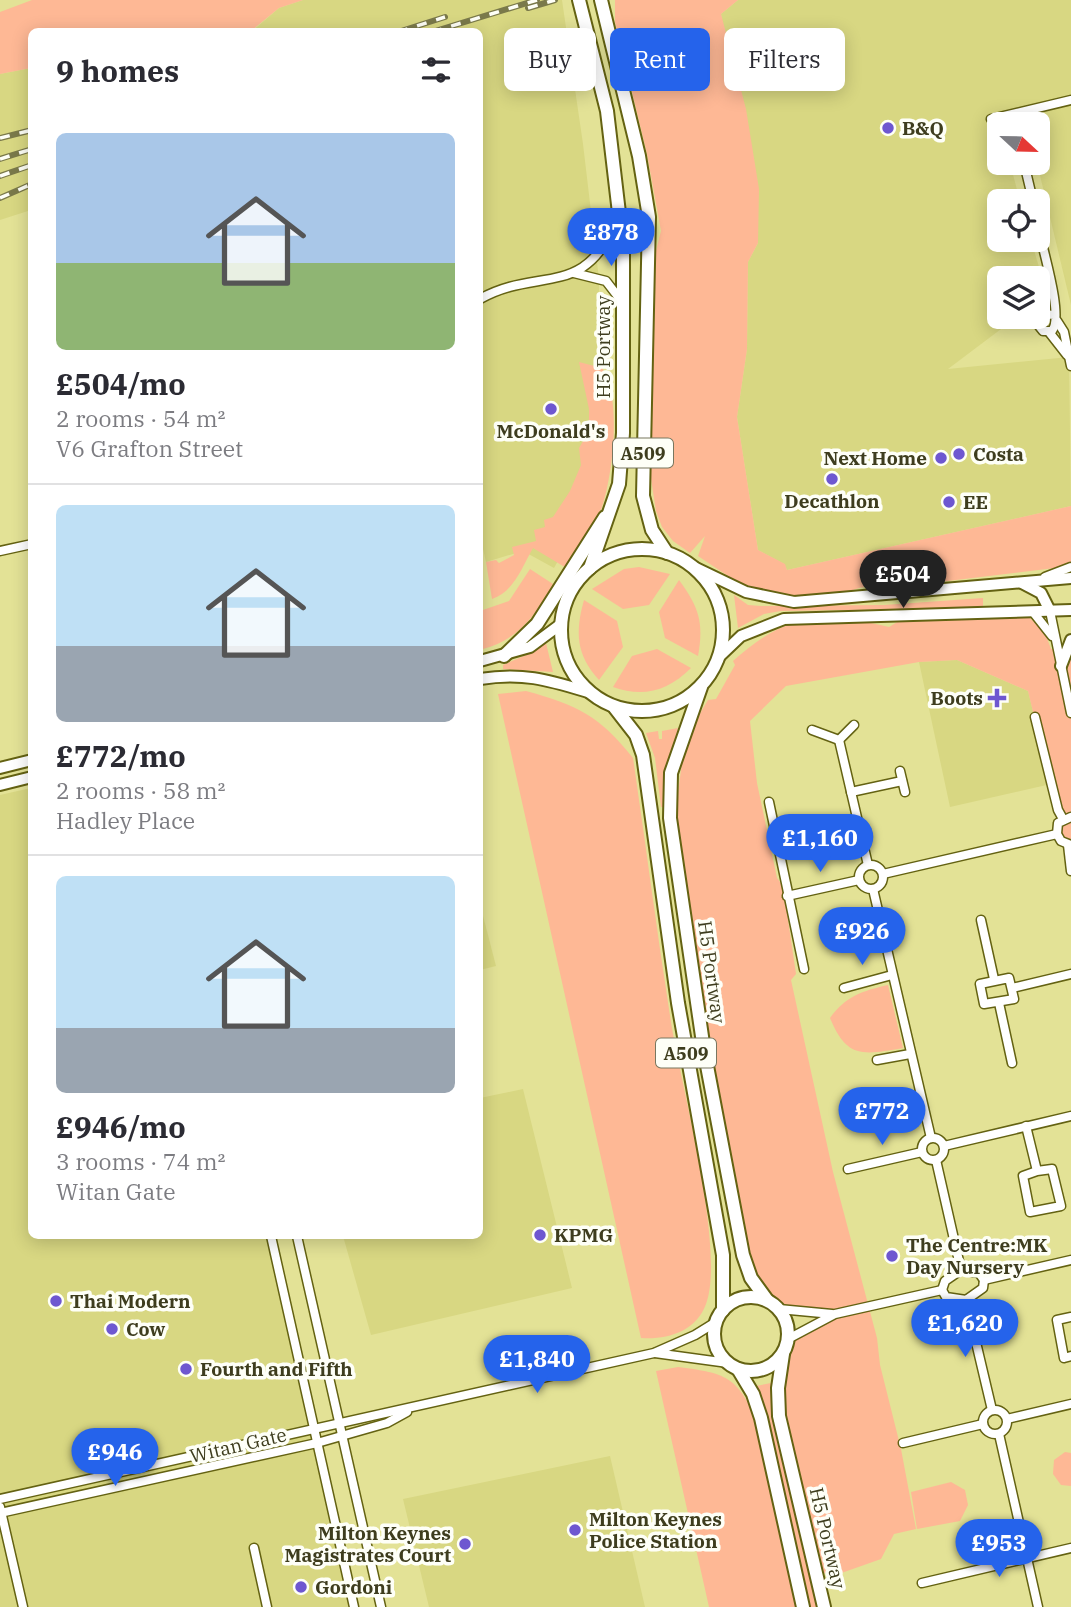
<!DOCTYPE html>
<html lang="en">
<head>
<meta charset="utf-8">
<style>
  body { margin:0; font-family:"IBM Plex Serif",serif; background:#f2f2f3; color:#2b2b33; height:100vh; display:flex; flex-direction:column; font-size:26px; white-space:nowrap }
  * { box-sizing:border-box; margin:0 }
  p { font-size:23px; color:#7c7c81 }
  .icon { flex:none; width:38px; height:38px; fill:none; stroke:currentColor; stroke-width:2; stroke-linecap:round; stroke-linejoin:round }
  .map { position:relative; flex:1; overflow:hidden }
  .side { position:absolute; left:28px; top:28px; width:455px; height:1211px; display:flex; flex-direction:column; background:#fff; border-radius:10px; box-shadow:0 4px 18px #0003 }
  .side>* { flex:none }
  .top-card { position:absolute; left:504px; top:28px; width:462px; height:63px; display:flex; gap:14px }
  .needle { width:46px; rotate:112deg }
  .fabs { position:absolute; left:987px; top:112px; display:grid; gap:14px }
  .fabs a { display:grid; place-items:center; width:63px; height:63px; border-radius:10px; background:#fff; box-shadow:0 4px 18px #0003; font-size:35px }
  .price { position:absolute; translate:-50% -60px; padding:0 16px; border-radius:24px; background:#2563eb; color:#fff; font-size:23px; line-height:46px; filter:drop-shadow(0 2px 4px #0008) }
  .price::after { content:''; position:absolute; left:50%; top:42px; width:21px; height:16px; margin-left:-10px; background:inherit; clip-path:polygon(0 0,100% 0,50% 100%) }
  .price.active { background:#222; color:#fff }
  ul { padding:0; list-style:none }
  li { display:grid; align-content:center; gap:14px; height:371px; padding:0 28px }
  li+li { border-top:2px solid #e1e1e2 }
  li span { display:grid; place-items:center; height:217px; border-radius:10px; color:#555 }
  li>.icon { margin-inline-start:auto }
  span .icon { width:126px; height:126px; fill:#fffc; stroke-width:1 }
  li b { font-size:30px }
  h2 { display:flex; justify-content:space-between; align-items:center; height:84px; padding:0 28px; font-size:30px }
  .pill { padding:0 24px; border-radius:10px; background:#fff; box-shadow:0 4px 18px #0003; font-size:24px; line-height:63px }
  .pill.active { background:#2563eb; color:#fff }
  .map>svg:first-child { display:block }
</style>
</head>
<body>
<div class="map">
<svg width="1071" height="1607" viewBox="0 0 1071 1607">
  <rect width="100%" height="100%" fill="#e3e296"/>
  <g fill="#d8d782">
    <path d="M303,0H562L583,144L599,279V455L587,509L554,568L523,551L486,562L480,536V32H251L279,8Z"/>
    <path d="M738,0H1071V305L1037,163L1038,124H999V163H1010L1020,201H999V240H1031L1047,294L1038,301V278H999V317H1017L948,369L1069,357L1071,506L787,570L784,564L758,550L737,417L747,349L748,262L758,243L721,14Z"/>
    <path d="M31,68V210L0,220V74Z"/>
    <path d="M957,660L1028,691L1051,784L950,807L919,662Z"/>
    <path d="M31,788L32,1236H267L352,1607H0V795Z"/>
    <path d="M480,904L496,966L480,970Z"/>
    <path d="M523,1089L572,1288L371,1335L343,1236H480V1098Z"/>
    <path d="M610,1456L645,1607H429L403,1499Z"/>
  </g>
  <g fill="#feb895">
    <path d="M32,0H303L279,8L251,31L32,32L31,68L0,74V12Z"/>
    <path d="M615,0H738L721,14L746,109L759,189L758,243L748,262L747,349L737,417L758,550L785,564L787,570L1071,506V566L931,583L891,584L877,579C869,588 864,586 853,590C803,609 784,599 734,586L728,576L698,556L705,536L690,553L673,541L662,527L656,511L644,434L650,274L661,231L647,154L615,22Z"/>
    <path d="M579,362L602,368C622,397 613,474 602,507C594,528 579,549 568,569L533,548C522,567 514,592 492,599L486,562L496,560L499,563L514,555L512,547L536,541L534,530L545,527L544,520L553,517L570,491L581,465L579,448L589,431V409Z"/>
    <path d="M639,567L670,574L649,605L623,609L592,589L624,569Z"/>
    <path d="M530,569L553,584C536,615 518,640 483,649L480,611L509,601Z"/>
    <path d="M679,580C699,607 704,623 698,656L665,638L659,612Z"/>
    <path d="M734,595L748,605L761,606L884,605L983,598V608L781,611L764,614L738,628Z"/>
    <path d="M584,600L617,621L623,647L599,680C576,655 575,632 584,600Z"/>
    <path d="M1024,612L1045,633L1051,649L1067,650L1071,640V871L1028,691L957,660L919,662L786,686L750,721L757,783L777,878L783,886L796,974L791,980L833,1172L877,1338L880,1365L901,1449L916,1529L894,1534L881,1559L833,1576L816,1570L779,1416L783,1354L788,1339L833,1315C790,1310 779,1316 751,1278L706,1060L675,815L683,755L693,725L708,700L716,699L735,665L733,661C786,613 822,611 889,627L909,615Z"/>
    <path d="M546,643L553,672L503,669V665L533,652Z"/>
    <path d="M657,649L691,668C668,691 643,698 613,687L632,656Z"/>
    <path d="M526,691C577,705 600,716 633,758C646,846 657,934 671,1022C681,1086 726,1250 706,1304C696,1332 666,1340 641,1338L498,694Z"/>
    <path d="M678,728L668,764L664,807H661L655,758L646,733L658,731L659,739H662V731Z"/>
    <path d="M888,985L903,1048C863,1055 847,1059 830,1018C846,996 862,991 888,985Z"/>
    <path d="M678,1367C722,1373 735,1374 755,1416L798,1607H709L656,1371Z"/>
    <path d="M771,1383V1398L817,1607H809L763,1401L756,1386Z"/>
    <path d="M1065,1452L1071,1453V1486L1061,1485L1053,1474L1054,1460Z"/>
    <path d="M951,1482L965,1490L968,1505L960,1521L917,1529L911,1492Z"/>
  </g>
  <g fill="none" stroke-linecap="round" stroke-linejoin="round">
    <g stroke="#646212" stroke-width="11">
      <g id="street">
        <path d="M991,119L1071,100"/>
        <path d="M1024,163L1033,201"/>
        <path d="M1038,226C1042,248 1064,316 1052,331H1043L1039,326L1040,317L1043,314L1054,315"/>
        <path d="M574,273L606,281L623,303"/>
        <path d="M480,299C538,266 587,301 618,216"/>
        <path d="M1043,314L1047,280"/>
        <path d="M1057,321L1064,332L1071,366"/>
        <path d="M1049,332L1067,355"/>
        <path d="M0,551L32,544"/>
        <path d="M1045,577L1071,567"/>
        <path d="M1050,611L1071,713"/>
        <path d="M1033,612L1052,636"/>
        <path d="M1035,717L1058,810L1063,819"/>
        <path d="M812,730L839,740L854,725"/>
        <path d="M839,740L868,865"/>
        <path d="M900,771L905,792"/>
        <path d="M851,792L902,781"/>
        <path d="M769,802L804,969"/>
        <path d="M1071,817L1058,823L1057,834L1061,841L1071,845"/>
        <path d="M1068,845L1071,871"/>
        <circle cx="871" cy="877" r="12"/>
        <path d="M883,874L1057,834"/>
        <path d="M873,889L931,1138"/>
        <path d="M787,896L859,880"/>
        <path d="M981,920L994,979"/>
        <path d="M1009,978L1014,999L984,1004L980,984Z"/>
        <path d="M844,988L892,975"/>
        <path d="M1012,988L1071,974"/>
        <path d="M999,1003L1012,1063"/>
        <path d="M877,1060L910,1054"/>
        <path d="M1026,1126L1037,1171L1052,1169L1061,1206L1030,1212L1023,1176L1037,1171"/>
        <circle cx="933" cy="1149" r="11"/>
        <path d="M944,1146L1071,1116"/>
        <path d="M936,1160L961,1270"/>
        <path d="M848,1169L922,1152"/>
        <path d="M271,1236L354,1607"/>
        <path d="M297,1236L381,1607"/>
        <path d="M984,1280L1071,1260"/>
        <path d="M942,1290L946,1297L966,1300L983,1288L984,1280"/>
        <path d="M942,1290L945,1281L961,1270L979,1273L984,1280"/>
        <path d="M966,1300L992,1410"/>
        <path d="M779,1309L832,1314"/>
        <path d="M1071,1317L1057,1320L1064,1358L1071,1356"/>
        <path d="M788,1339L835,1314L942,1290"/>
        <path d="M655,1353L728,1363"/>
        <circle cx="995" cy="1422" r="12"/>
        <path d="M1007,1419L1071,1404"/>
        <path d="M999,1434L1038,1607"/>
        <path d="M903,1443L983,1424"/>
        <path d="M0,1499L654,1353L695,1335L716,1322"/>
        <path d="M0,1507L23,1607"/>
        <path d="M0,1513L317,1443L387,1423L407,1412"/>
        <path d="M254,1548L267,1607"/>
        <path d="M922,1583L1071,1548"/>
      </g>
    </g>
    <g stroke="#646212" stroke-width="14">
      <g id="secondary">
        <path d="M696,568L746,592L794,602L1071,578"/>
        <path d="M1022,583L1041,593L1050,611"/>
        <path d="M720,656L741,636L784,619L1071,610"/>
        <path d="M480,661L530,647L561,624"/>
        <path d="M1061,666L1071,640"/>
        <path d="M480,679C523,672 548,680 588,692"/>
        <path d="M0,768L32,760"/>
        <path d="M0,785L32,777"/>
      </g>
    </g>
    <g stroke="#646212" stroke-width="16">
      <g id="primary">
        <path d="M579,0L607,111L623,247V433L619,484L590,568"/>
        <path d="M601,0L639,156L649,217L643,496L652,530L667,553"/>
        <circle cx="642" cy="630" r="81"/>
        <path d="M504,656L537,624L605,517"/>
        <path d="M701,687L671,773L670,818L704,1050L743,1255L751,1278L767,1300"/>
        <path d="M615,708L636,735L643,755L678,1003L723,1255V1310"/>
        <circle cx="751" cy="1334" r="37"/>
        <path d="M783,1354L778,1388L779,1416L824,1607"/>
        <path d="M738,1369L753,1394L761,1418L803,1607"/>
      </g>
    </g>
    <use href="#street" stroke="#fff" stroke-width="8"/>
    <use href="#secondary" stroke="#fff" stroke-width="10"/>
    <use href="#primary" stroke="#fff" stroke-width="12"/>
    <g stroke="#7a794a" stroke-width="6">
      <g id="rail">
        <path d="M528,8L555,0"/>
        <path d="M398,32L445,17"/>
        <path d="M432,32L537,0"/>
        <path d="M0,138L32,130"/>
        <path d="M0,159L32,149"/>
        <path d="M0,176L32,165"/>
        <path d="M0,198L32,184"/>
      </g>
    </g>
    <use href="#rail" stroke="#fefff7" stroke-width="3.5" stroke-dasharray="10" stroke-linecap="butt"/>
  </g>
  <g fill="#6e57d0" stroke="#fefff7" stroke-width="2.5">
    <circle cx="888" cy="128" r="7"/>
    <circle cx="551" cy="409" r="7"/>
    <circle cx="959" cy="454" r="7"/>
    <circle cx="941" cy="458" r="7"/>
    <circle cx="832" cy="479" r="7"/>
    <circle cx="949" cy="502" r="7"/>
    <path d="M993.5 687.5h7v7h7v7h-7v7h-7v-7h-7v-7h7z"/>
    <circle cx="540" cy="1235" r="7"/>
    <circle cx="892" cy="1256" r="7"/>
    <circle cx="56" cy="1301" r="7"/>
    <circle cx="112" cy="1329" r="7"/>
    <circle cx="186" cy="1369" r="7"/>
    <circle cx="575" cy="1530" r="7"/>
    <circle cx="465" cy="1544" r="7"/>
    <circle cx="301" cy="1587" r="7"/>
  </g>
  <g text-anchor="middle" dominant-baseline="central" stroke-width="7" stroke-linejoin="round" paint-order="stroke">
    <g fill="#fefff7" stroke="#78775f" stroke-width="2">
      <rect x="613" y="438.5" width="60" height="29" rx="5"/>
      <rect x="656" y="1038.5" width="60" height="29" rx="5"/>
    </g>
    <g font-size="18" font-weight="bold" fill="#3e3d1e">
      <text x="643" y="453">A509</text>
      <text x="686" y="1053">A509</text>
    </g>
    <g font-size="19" font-weight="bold" fill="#3e3d1e" stroke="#fefff7" text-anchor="start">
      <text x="902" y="128">B&amp;Q</text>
      <text x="551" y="431" text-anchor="middle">McDonald's</text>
      <text x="973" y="454">Costa</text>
      <text x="927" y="458" text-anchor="end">Next Home</text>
      <text x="832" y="501" text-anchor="middle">Decathlon</text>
      <text x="963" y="502">EE</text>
      <text x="983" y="698" text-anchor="end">Boots</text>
      <text x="554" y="1235">KPMG</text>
      <text x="906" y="1245">The Centre:MK<tspan x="906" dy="22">Day Nursery</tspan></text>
      <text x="70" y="1301">Thai Modern</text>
      <text x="126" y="1329">Cow</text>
      <text x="200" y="1369">Fourth and Fifth</text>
      <text x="589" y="1519">Milton Keynes<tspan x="589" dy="22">Police Station</tspan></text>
      <text x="451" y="1533" text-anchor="end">Milton Keynes<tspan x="451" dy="22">Magistrates Court</tspan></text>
      <text x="315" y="1587">Gordoni</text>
    </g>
    <g font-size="19" fill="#3e3d1e" stroke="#fefff7">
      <text transform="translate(603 347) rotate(-90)">H5 Portway</text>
      <text transform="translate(712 972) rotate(82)">H5 Portway</text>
      <text transform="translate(238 1445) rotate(-13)">Witan Gate</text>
      <text transform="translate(828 1538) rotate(77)">H5 Portway</text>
    </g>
  </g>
</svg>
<div class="fabs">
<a><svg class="needle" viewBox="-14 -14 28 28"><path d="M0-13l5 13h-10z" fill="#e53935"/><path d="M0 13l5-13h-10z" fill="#7c7c81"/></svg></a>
<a><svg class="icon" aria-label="locate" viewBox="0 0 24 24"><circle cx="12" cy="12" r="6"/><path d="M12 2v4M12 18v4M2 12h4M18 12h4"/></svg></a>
<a><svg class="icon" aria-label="layers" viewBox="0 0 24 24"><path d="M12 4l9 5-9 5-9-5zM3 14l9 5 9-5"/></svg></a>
</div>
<b class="price" style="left:611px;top:268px">£878</b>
<b class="price active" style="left:903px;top:610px">£504</b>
<b class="price" style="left:820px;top:874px">£1,160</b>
<b class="price" style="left:862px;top:967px">£926</b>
<b class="price" style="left:882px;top:1147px">£772</b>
<b class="price" style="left:965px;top:1359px">£1,620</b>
<b class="price" style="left:537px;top:1395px">£1,840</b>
<b class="price" style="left:115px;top:1488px">£946</b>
<b class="price" style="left:999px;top:1579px">£953</b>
<div class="top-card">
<a class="pill">Buy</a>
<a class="pill active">Rent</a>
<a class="pill">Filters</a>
</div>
<section class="side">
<h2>9 homes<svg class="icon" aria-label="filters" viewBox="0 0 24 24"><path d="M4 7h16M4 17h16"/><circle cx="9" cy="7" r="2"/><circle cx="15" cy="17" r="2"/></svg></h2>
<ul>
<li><span style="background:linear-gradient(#a9c7e8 60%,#8fb573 0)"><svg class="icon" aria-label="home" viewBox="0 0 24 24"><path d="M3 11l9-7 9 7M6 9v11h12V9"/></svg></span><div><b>£504/mo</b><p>2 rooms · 54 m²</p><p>V6 Grafton Street</p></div></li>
<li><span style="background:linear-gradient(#bfe0f5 65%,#9aa5b1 0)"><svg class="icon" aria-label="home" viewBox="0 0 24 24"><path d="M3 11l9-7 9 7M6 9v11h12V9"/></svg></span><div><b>£772/mo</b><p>2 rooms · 58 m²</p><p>Hadley Place</p></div></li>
<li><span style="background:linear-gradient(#bfe0f5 70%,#9aa5b1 0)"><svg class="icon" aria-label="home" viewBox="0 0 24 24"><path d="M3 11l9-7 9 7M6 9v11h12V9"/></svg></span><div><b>£946/mo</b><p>3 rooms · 74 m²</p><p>Witan Gate</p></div></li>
</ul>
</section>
</div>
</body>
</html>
